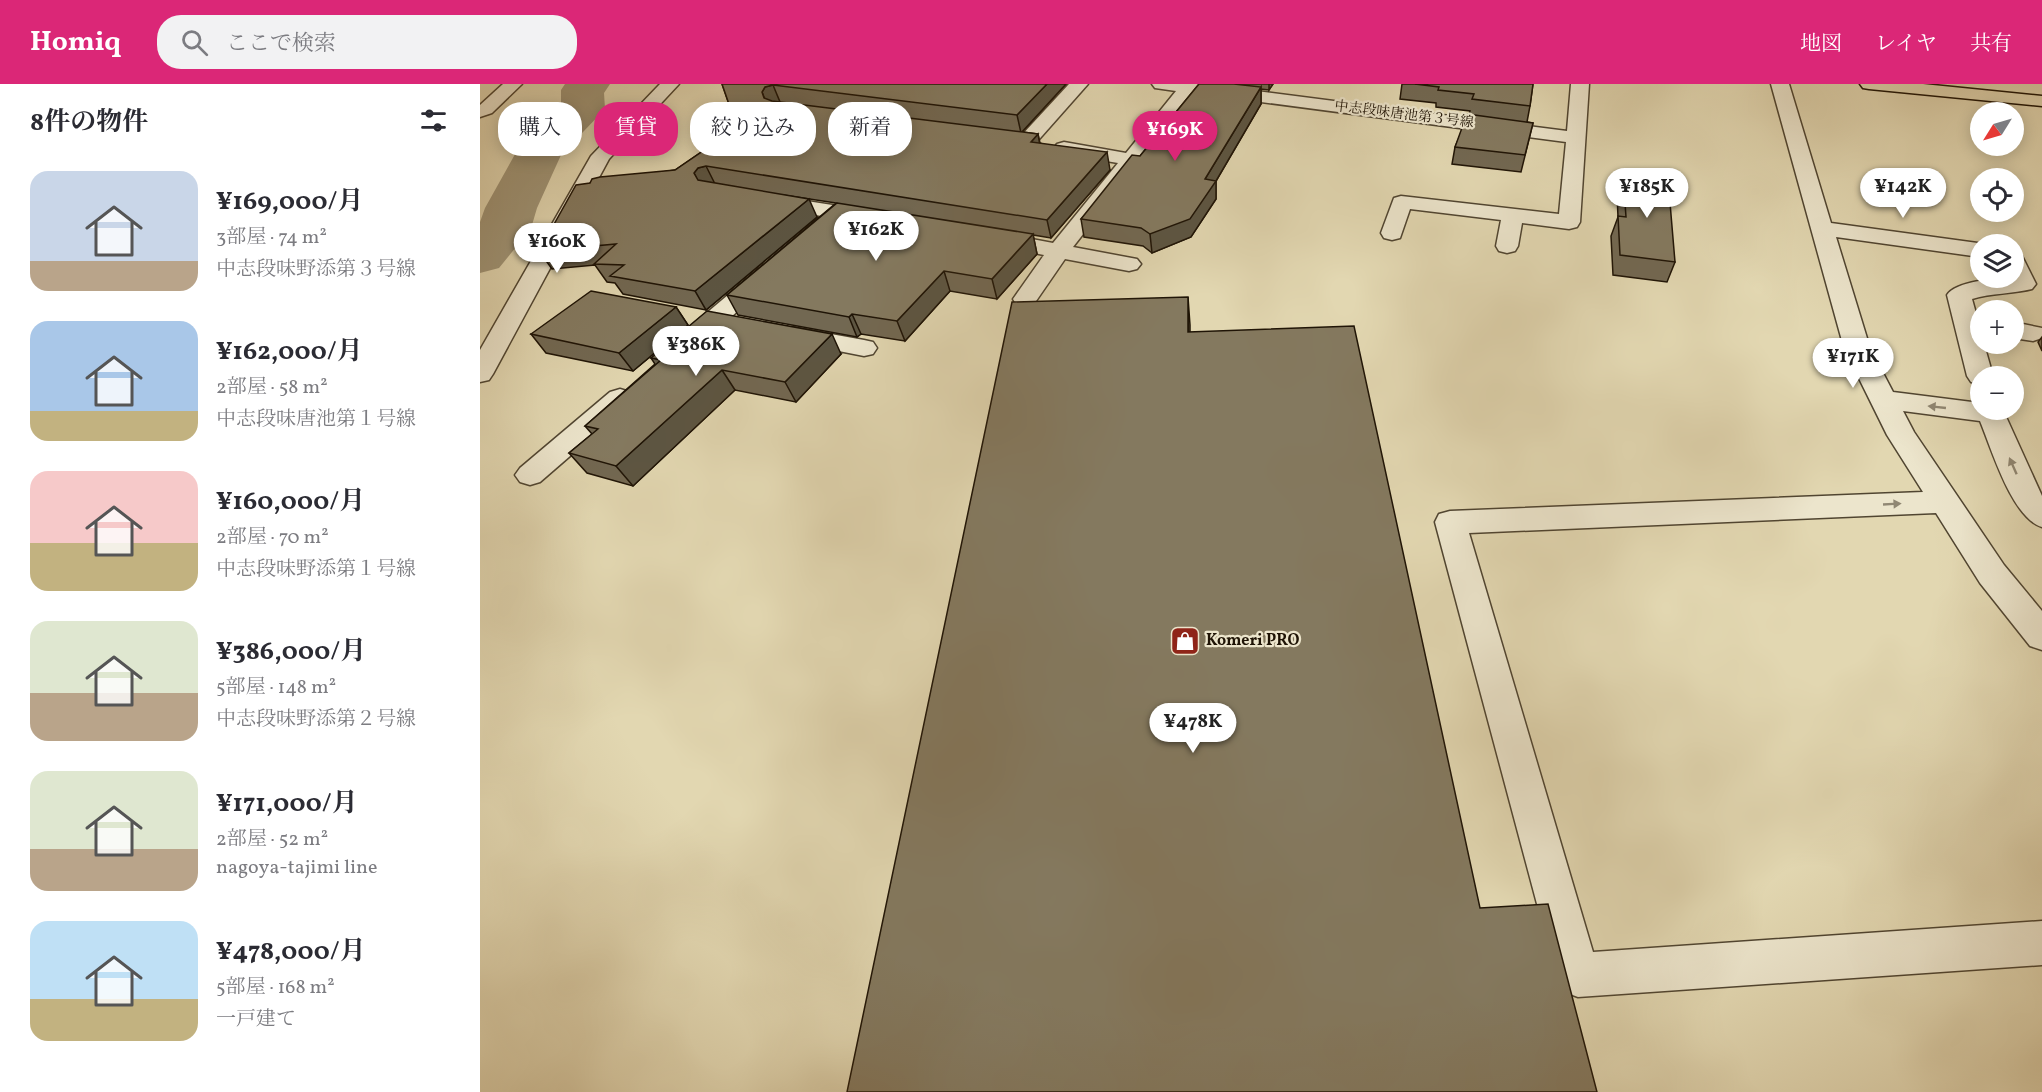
<!DOCTYPE html>
<html lang="ja">
<head>
<meta charset="utf-8">
<style>
  body { margin:0; font-family:Vollkorn,"Noto Serif JP",serif; background:#f2f2f3; color:#2b2b33; height:100vh; display:flex; flex-direction:column; font-size:22px; white-space:nowrap }
  * { box-sizing:border-box; margin:0 }
  p { font-size:20px; color:#7c7c81 }
  .icon { flex:none; width:33px; height:33px; fill:none; stroke:currentColor; stroke-width:2; stroke-linecap:round; stroke-linejoin:round }
  .map { position:relative; flex:1; overflow:hidden }
  .drawer { display:flex; flex-direction:column; background:#fff; width:480px }
  .drawer>* { flex:none }
  .hud { position:absolute; left:18px; top:18px; width:570px; height:54px; display:flex; gap:12px }
  .needle { width:39px; rotate:233deg }
  .buttons { position:absolute; left:1490px; top:18px; display:grid; gap:12px }
  .buttons a { display:grid; place-items:center; width:54px; height:54px; border-radius:50%; background:#fff; box-shadow:0 3px 15px #0003; font-size:30px }
  .price { position:absolute; translate:-50% -51px; padding:0 14px; border-radius:21px; background:#fff; color:#222; font-size:20px; line-height:39px; filter:drop-shadow(0 2px 3px #0008) }
  .price::after { content:''; position:absolute; left:50%; top:36px; width:18px; height:14px; margin-left:-9px; background:inherit; clip-path:polygon(0 0,100% 0,50% 100%) }
  .price.selected { background:#db2777; color:#fff }
  ul { padding:0; list-style:none }
  li { display:flex; align-items:center; gap:18px; height:150px; padding:0 30px }
  li span { display:grid; place-items:center; flex:none; width:168px; height:120px; border-radius:18px; color:#555 }
  li>.icon { margin-inline-start:auto }
  span .icon { width:72px; height:72px; fill:#fffc; stroke-width:1 }
  li b { font-size:26px }
  h2 { display:flex; justify-content:space-between; align-items:center; height:72px; padding:0 30px; font-size:26px }
  .pill { padding:0 21px; border-radius:24px; background:#fff; box-shadow:0 3px 15px #0003; font-size:21px; line-height:54px }
  .pill.selected { background:#db2777; color:#fff }
  header { display:flex; align-items:center; gap:36px; box-sizing:border-box; height:84px; padding:0 30px; background:#db2777; color:#fff }
  header strong { font-size:28px }
  nav { display:flex; gap:33px; margin-inline-start:auto; font-size:21px }
  .search { width:420px; height:54px; background:#f2f2f3; display:flex; align-items:center; gap:15px; box-sizing:border-box; padding:0 21px; border-radius:24px; color:#7c7c81; font-size:22px }
  main { display:flex; flex:1; min-height:0 }
  .map>svg:first-child { display:block }
</style>
</head>
<body>
<header>
<strong>Homiq</strong>
<div class="search"><svg class="icon" aria-label="search" viewBox="0 0 24 24"><circle cx="10" cy="10" r="6"/><path d="M15 15l6 6"/></svg>ここで検索</div>
<nav><a>地図</a><a>レイヤ</a><a>共有</a></nav>
</header>
<main>
<section class="drawer">
<h2>8件の物件<svg class="icon" aria-label="filters" viewBox="0 0 24 24"><path d="M4 7h16M4 17h16"/><circle cx="9" cy="7" r="2"/><circle cx="15" cy="17" r="2"/></svg></h2>
<ul>
<li><span style="background:linear-gradient(#c9d6e8 75%,#b9a48a 0)"><svg class="icon" aria-label="home" viewBox="0 0 24 24"><path d="M3 11l9-7 9 7M6 9v11h12V9"/></svg></span><div><b>¥169,000/月</b><p>3部屋 · 74 m²</p><p>中志段味野添第３号線</p></div></li>
<li><span style="background:linear-gradient(#a9c7e8 75%,#c2b280 0)"><svg class="icon" aria-label="home" viewBox="0 0 24 24"><path d="M3 11l9-7 9 7M6 9v11h12V9"/></svg></span><div><b>¥162,000/月</b><p>2部屋 · 58 m²</p><p>中志段味唐池第１号線</p></div></li>
<li><span style="background:linear-gradient(#f6c9c9 60%,#c2b280 0)"><svg class="icon" aria-label="home" viewBox="0 0 24 24"><path d="M3 11l9-7 9 7M6 9v11h12V9"/></svg></span><div><b>¥160,000/月</b><p>2部屋 · 70 m²</p><p>中志段味野添第１号線</p></div></li>
<li><span style="background:linear-gradient(#dfe7d0 60%,#b9a48a 0)"><svg class="icon" aria-label="home" viewBox="0 0 24 24"><path d="M3 11l9-7 9 7M6 9v11h12V9"/></svg></span><div><b>¥386,000/月</b><p>5部屋 · 148 m²</p><p>中志段味野添第２号線</p></div></li>
<li><span style="background:linear-gradient(#dfe7d0 65%,#b9a48a 0)"><svg class="icon" aria-label="home" viewBox="0 0 24 24"><path d="M3 11l9-7 9 7M6 9v11h12V9"/></svg></span><div><b>¥171,000/月</b><p>2部屋 · 52 m²</p><p>nagoya-tajimi line</p></div></li>
<li><span style="background:linear-gradient(#bfe0f5 65%,#c2b280 0)"><svg class="icon" aria-label="home" viewBox="0 0 24 24"><path d="M3 11l9-7 9 7M6 9v11h12V9"/></svg></span><div><b>¥478,000/月</b><p>5部屋 · 168 m²</p><p>一戸建て</p></div></li>
</ul>
</section>
<div class="map">
<svg width="1562" height="1008" viewBox="0 0 1562 1008">
  <rect width="100%" height="100%" fill="#e2d7b1"/>
  <filter id="stains"><feTurbulence type="fractalNoise" baseFrequency=".00333" numOctaves="4"/><feColorMatrix values="0 0 0 0 .2 0 0 0 0 .09 0 0 0 0 .02 0 0 0 .5 -.17"/></filter>
  <radialGradient id="worn" r=".72"><stop offset=".6" stop-color="#630" stop-opacity="0"/><stop offset="1" stop-color="#630" stop-opacity=".3"/></radialGradient>
  <g fill="none" stroke-linecap="round" stroke-linejoin="round">
    <path fill="#a09577" fill-rule="evenodd" d="M85,0H130L124,9L125,25L81,71L57,124L52,141L45,152L19,184L0,189V138L5,124L43,56L81,20V6Z"/>
    <g stroke="#504531" stroke-width="3">
      <g id="minor">
        <path d="M23,0H42L12,29L0,33V21Z"/>
        <path d="M180,0H199L129,75L13,290L9,296L0,298V266L111,72Z"/>
        <path d="M589,0H608L554,61H540L537,57L540,53Z"/>
        <path d="M672,0H722L1087,47L1091,0H1109L1100,138L1097,143L1089,145L1042,139L1038,162L1035,167L1027,169L1019,167L1016,162L1021,136L930,125L920,154L912,156L904,154L901,149L914,114L921,112L1079,130L1086,58L713,9L660,80L657,81L593,163L657,175L661,180L657,185L649,187L585,175L554,220L545,222L536,220L533,215L564,171L502,159L499,154L502,149L510,147L573,159L638,79L584,70L577,68L574,64L577,60L584,58L646,69L696,7L675,4Z"/>
        <path d="M1291,0H1309L1351,139L1505,160H1500V173L1356,153L1390,264L1413,308L1500,319V326H1523L1562,412V443C1532,434 1512,366 1500,337L1423,327L1434,348L1524,481L1562,527V566L1550,562L1500,499L1456,429L989,449L1113,868L1562,837V881L1098,913L1082,907L1076,891L955,438L959,430L970,427L1443,408L1407,351L1364,264Z"/>
        <path d="M288,111L391,127L399,129L402,134L399,139L391,141L281,121L277,117L281,113Z"/>
        <path d="M1533,168L1541,170L1556,200L1552,205C1532,210 1512,209 1492,215L1500,244V260H1504L1513,292H1500V300L1491,298L1487,292L1467,211C1476,197 1517,194 1533,194Z"/>
        <path d="M287,183L295,185L299,190L295,195L216,263L207,266L198,263L194,258L198,253L279,185Z"/>
        <path d="M1533,238L1562,244V254L1553,257L1533,254Z"/>
        <path d="M312,243L384,256L393,258L397,264L393,270L384,272L303,256L299,251L303,246Z"/>
        <path d="M140,305L150,308L154,314L150,320L60,398L50,401L40,398L35,391L40,384L130,308Z"/>
      </g>
    </g>
    <g stroke="#1f1406" stroke-width="3">
      <path id="major" d="M1380,0H1443L1562,12V22L1389,5L1383,4Z"/>
    </g>
    <use href="#minor" fill="#ece5cc" fill-rule="evenodd"/>
    <use href="#major" fill="#e2d7b1" fill-rule="evenodd"/>
  </g>
  <g fill="#726852" stroke="#1f1406" stroke-width="1.5">
    <path d="M242,0H586L542,48L558,50L560,59L630,86L571,154L553,151L557,170L517,215L470,207L425,257L381,250L377,253L258,231L247,211L356,119L303,111L337,133L226,226L143,210L135,199L127,198L115,181L72,185L59,167L110,99L195,86L259,42L251,26Z"/>
    <path d="M719,0H793L789,6L781,5V20L736,97V115L711,153L672,169L663,162L604,153L601,135L660,72Z"/>
    <path d="M922,0H1053L1050,22L1047,38L1053,39L1041,88L972,80L975,63L989,31L990,27L956,23V19L920,15Z"/>
    <path d="M1143,90L1195,178L1187,198L1133,191L1131,152L1138,133L1137,109Z"/>
    <path d="M196,223L208,241L153,287L66,269L51,250Z"/>
    <path d="M1562,253V267L1558,258Z"/>
    <path d="M361,270L316,318L255,306L153,402L107,389L89,369L112,350L105,342L175,280L171,274Z"/>
  </g>
  <g fill="#5c5542" stroke="#1f1406" stroke-width="1.5">
    <path d="M567,0H586L541,49L537,31Z"/>
    <path d="M789,0H793L789,6Z"/>
    <path d="M293,1L300,18L291,31L282,8L285,3Z"/>
    <path d="M781,3V20L736,97V115L711,153L672,169L670,150L725,95Z"/>
    <path d="M558,50L561,68L551,58Z"/>
    <path d="M627,68L630,86L571,154L567,136Z"/>
    <path d="M226,82L235,100L223,107L214,89L218,84Z"/>
    <path d="M329,115L337,133L226,226L215,207Z"/>
    <path d="M553,150L557,170L517,215L512,195Z"/>
    <path d="M464,187L470,207L425,257L417,237Z"/>
    <path d="M708,213L710,241V277L708,248Z"/>
    <path d="M196,223L208,241L153,287L139,269Z"/>
    <path d="M372,230L381,250L377,253L369,233Z"/>
    <path d="M352,250L361,270L316,318L305,298Z"/>
    <path d="M242,286L255,306L153,402L136,382Z"/>
  </g>
  <g fill="#84795f" stroke="#1f1406" stroke-width="1.5">
    <path d="M242,0H567L537,31L293,1L285,3L282,8L284,14L292,17L543,48L558,50L551,58L627,68L567,136L226,82L218,84L214,89L218,96L329,115L215,207L130,192L144,181L114,180L136,160L59,167L96,101L110,99L112,95L120,93L195,86L277,30L251,26Z"/>
    <path d="M719,0H754L781,3L725,95L736,97L710,135L670,150L661,144L601,135L652,71L660,72Z"/>
    <path d="M935,0H1053L1050,22L992,15L994,10L958,6L959,3Z"/>
    <path d="M987,30L1053,39L1045,71L975,63Z"/>
    <path d="M1143,90L1188,95L1195,178L1140,171L1138,132L1146,133Z"/>
    <path d="M357,119L553,150L512,195L464,187L417,237L372,230L369,233L247,211Z"/>
    <path d="M111,207L196,223L139,269L51,250Z"/>
    <path d="M708,213V248L874,242L1000,824L1068,820L1117,1008H367L532,218Z"/>
    <path d="M227,227L352,250L305,298L242,286L136,382L89,369L118,345L105,342L181,276L171,274Z"/>
  </g>
  <defs><path id="oneway-solid" d="M-6-.8H1V-3.2L6.5 0L1 3.2V.8H-6Z" transform="scale(1.5)"/></defs>
  <g fill="#908773">
    <use href="#oneway-solid" transform="translate(1457 323) rotate(-174)"/>
    <use href="#oneway-solid" transform="translate(1533 382) rotate(-114)"/>
    <use href="#oneway-solid" transform="translate(1412 420) rotate(-3)"/>
  </g>
  <defs>
    <g id="shop-square" transform="scale(1.5)"><rect x="-9" y="-9" width="18" height="18" rx="4" fill="#8f2418" stroke="#ece5cc"/><path d="M-5-2.5h2.3a2.7 3.5 0 0 1 5.4 0H5L5.5 6h-11ZM-1.5-2.5h3a1.5 2.3 0 0 0-3 0Z" fill="#fff"/></g>
  </defs>
  <g fill-rule="evenodd">
    <use href="#shop-square" x="705" y="557"/>
  </g>
  <g text-anchor="middle" dominant-baseline="central" stroke-width="4.5" stroke-linejoin="round" paint-order="stroke">
    <g font-size="14" fill="#1f1406" stroke="#ece5cc">
      <text transform="translate(924 31) rotate(7)">中志段味唐池第３号線</text>
    </g>
    <g font-size="16" font-weight="bold" fill="#1f1406" stroke="#ece5cc" text-anchor="start">
      <text x="726" y="557">Komeri PRO</text>
    </g>
  </g>
  <rect width="100%" height="100%" filter="url(#stains)"/>
  <rect width="100%" height="100%" fill="url(#worn)"/>
</svg>
<div class="buttons">
<a><svg class="needle" viewBox="-14 -14 28 28"><path d="M0-13l5 13h-10z" fill="#e53935"/><path d="M0 13l5-13h-10z" fill="#7c7c81"/></svg></a>
<a><svg class="icon" aria-label="locate" viewBox="0 0 24 24"><circle cx="12" cy="12" r="6"/><path d="M12 2v4M12 18v4M2 12h4M18 12h4"/></svg></a>
<a><svg class="icon" aria-label="layers" viewBox="0 0 24 24"><path d="M12 4l9 5-9 5-9-5zM3 14l9 5 9-5"/></svg></a>
<a>+</a>
<a>−</a>
</div>
<b class="price selected" style="left:695px;top:78px">¥169K</b>
<b class="price" style="left:1167px;top:135px">¥185K</b>
<b class="price" style="left:1423px;top:135px">¥142K</b>
<b class="price" style="left:396px;top:178px">¥162K</b>
<b class="price" style="left:77px;top:190px">¥160K</b>
<b class="price" style="left:216px;top:293px">¥386K</b>
<b class="price" style="left:1373px;top:305px">¥171K</b>
<b class="price" style="left:713px;top:670px">¥478K</b>
<div class="hud">
<a class="pill">購入</a>
<a class="pill selected">賃貸</a>
<a class="pill">絞り込み</a>
<a class="pill">新着</a>
</div>
</div>
</main>
</body>
</html>
